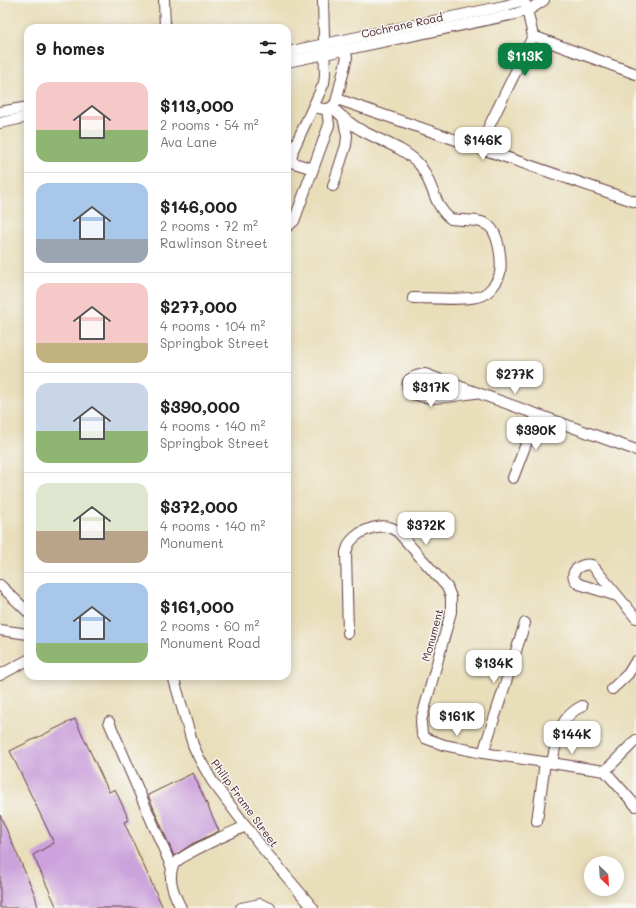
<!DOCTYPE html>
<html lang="en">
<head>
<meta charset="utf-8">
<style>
  body { margin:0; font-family:Mali,sans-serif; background:#f2f2f2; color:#222; height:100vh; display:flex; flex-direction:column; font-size:15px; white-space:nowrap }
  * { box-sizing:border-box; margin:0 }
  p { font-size:13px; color:#767676 }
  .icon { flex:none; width:22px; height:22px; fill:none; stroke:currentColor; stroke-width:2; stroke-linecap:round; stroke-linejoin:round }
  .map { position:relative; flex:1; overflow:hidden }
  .side { position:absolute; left:24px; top:24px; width:267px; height:656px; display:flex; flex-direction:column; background:#fff; border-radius:12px; box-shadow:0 2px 10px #0003 }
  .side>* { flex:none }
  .needle { width:26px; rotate:155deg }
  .controls { position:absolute; left:584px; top:856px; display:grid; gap:8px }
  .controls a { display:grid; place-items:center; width:40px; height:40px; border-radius:50%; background:#fff; box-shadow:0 2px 10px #0003; font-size:20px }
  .price { position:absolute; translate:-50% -34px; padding:0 9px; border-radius:8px; background:#fff; color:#222; font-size:13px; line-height:26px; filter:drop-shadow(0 1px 2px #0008) }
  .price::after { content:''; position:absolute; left:50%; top:24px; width:12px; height:9px; margin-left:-6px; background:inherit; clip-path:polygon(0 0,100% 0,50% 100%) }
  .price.active { background:#0b8043; color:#fff }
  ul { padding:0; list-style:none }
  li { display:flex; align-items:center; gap:12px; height:100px; padding:0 12px }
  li+li { border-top:1px solid #e0e0e0 }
  li span { display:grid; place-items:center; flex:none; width:112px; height:80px; border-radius:12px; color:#555 }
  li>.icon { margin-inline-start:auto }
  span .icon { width:48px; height:48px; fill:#fffc; stroke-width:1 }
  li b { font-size:17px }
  h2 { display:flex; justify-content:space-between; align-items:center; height:48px; padding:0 12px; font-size:17px }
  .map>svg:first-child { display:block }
</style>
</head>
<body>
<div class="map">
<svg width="636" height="908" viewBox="0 0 636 908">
  <rect width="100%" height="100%" fill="#f6f6f2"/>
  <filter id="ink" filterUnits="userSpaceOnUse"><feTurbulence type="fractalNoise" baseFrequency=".025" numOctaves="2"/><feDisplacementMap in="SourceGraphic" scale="8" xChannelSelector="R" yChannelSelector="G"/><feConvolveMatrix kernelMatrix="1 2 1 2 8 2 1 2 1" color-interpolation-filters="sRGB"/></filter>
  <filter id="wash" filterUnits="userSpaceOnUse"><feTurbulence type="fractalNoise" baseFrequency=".012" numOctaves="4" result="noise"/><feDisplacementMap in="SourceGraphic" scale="16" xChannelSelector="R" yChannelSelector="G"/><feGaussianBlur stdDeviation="0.9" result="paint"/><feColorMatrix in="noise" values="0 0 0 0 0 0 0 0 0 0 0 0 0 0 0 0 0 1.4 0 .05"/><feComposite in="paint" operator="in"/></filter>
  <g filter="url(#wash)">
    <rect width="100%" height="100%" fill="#e9deba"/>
    <g id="blocks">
      <g fill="#cca2dc">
        <path d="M75,719L109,792L115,789L129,820L124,822L163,908H57L33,855L54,843L10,751Z"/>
        <path d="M193,773L219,831L192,844L174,856L148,795Z"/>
        <path d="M0,815L35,895L38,908H0Z"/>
      </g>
    </g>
  </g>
  <g filter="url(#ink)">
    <use href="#blocks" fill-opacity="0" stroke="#623c40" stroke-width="1"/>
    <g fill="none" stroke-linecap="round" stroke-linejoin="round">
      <g stroke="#623c40" stroke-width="12">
        <g id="minor">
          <path d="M164,0L165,28"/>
          <path d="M323,0L325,75L324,83L313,107C322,109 331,112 336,102L347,57L341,45"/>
          <path d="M533,36L636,74"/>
          <path d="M287,52L504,6L524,0"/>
          <path d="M287,62L515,14L532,8L544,0"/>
          <path d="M337,99L636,202"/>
          <path d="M313,107L293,150L291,162L313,169L329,125L327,109"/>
          <path d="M332,107C341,116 350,124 361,130C380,141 403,147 419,164C432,179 434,208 451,219C463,221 479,218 489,226C499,234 502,261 500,273C498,282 489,293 481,296C468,301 429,298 413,298"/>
          <path d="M0,112L28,107"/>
          <path d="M0,123L28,117"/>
          <path d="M479,147L533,36L526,5"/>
          <path d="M333,186L346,145L347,136L343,117"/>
          <path d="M287,227L294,221L313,169"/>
          <path d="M475,393C456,395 432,402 414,394C411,393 409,391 408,388C405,378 417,375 425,374L636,450"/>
          <path d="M513,478L537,415"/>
          <path d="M0,585L28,612"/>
          <path d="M617,596L579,584C565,574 580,562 592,565L636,618"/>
          <path d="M0,630L28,634"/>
          <path d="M348,633L346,553C347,549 348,545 351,541C361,529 384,521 397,531L447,587L451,597V612L421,721L422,734L425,738L444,745L483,753L605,771L636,806"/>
          <path d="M0,675L28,660"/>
          <path d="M173,676L193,745L199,758L212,781L264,850L313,908"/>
          <path d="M612,689L628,674L636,661"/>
          <path d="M109,722L172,868"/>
          <path d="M483,753L525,623"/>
          <path d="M552,763C557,739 558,718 582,706"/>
          <path d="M605,771L636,740"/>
          <path d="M537,821L545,762"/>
          <path d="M181,908C175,896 167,880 173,866C178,855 233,832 246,826"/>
          <path d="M241,908L260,904L270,908"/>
        </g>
      </g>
      <use href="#minor" stroke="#fff" stroke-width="10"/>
    </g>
  </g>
  <g text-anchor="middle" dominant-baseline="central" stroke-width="3" stroke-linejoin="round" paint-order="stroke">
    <g font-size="11" fill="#4a1f2b" stroke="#f6f6f2">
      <text transform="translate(402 25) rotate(-12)">Cochrane Road</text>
      <text transform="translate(432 635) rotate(-75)">Monument</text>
      <text transform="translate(245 803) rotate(54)">Philip Frame Street</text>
    </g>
  </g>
</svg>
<div class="controls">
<a><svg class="needle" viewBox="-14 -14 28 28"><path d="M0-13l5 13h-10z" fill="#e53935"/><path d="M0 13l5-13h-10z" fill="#767676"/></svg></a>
</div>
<b class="price active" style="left:525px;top:77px">$113K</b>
<b class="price" style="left:483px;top:161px">$146K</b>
<b class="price" style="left:515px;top:395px">$277K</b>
<b class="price" style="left:431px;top:408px">$317K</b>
<b class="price" style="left:536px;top:451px">$390K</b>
<b class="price" style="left:426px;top:546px">$372K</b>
<b class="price" style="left:494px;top:684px">$134K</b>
<b class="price" style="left:457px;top:737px">$161K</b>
<b class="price" style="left:572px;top:755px">$144K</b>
<section class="side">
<h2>9 homes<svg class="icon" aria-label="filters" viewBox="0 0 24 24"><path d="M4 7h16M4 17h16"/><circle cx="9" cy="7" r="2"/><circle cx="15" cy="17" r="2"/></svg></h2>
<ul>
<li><span style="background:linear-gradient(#f6c9c9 60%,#8fb573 0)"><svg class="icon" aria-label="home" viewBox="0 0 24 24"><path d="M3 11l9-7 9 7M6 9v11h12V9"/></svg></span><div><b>$113,000</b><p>2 rooms · 54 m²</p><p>Ava Lane</p></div></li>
<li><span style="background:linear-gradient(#a9c7e8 70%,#9aa5b1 0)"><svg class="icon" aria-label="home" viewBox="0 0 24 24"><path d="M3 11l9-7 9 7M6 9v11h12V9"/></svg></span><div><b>$146,000</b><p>2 rooms · 72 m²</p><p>Rawlinson Street</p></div></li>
<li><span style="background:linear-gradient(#f6c9c9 75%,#c2b280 0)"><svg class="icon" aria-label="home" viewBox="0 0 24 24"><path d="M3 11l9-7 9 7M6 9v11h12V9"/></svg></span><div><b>$277,000</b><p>4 rooms · 104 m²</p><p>Springbok Street</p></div></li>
<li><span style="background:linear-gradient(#c9d6e8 60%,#8fb573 0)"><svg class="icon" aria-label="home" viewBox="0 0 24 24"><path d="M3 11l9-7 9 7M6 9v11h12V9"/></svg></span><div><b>$390,000</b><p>4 rooms · 140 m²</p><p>Springbok Street</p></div></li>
<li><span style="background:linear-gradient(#dfe7d0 60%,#b9a48a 0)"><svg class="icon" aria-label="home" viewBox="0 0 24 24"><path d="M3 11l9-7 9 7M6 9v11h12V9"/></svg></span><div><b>$372,000</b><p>4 rooms · 140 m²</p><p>Monument</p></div></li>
<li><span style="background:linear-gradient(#a9c7e8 75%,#8fb573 0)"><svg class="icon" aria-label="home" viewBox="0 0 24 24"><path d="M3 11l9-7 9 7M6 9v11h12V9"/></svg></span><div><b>$161,000</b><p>2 rooms · 60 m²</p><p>Monument Road</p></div></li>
</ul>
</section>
</div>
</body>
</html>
